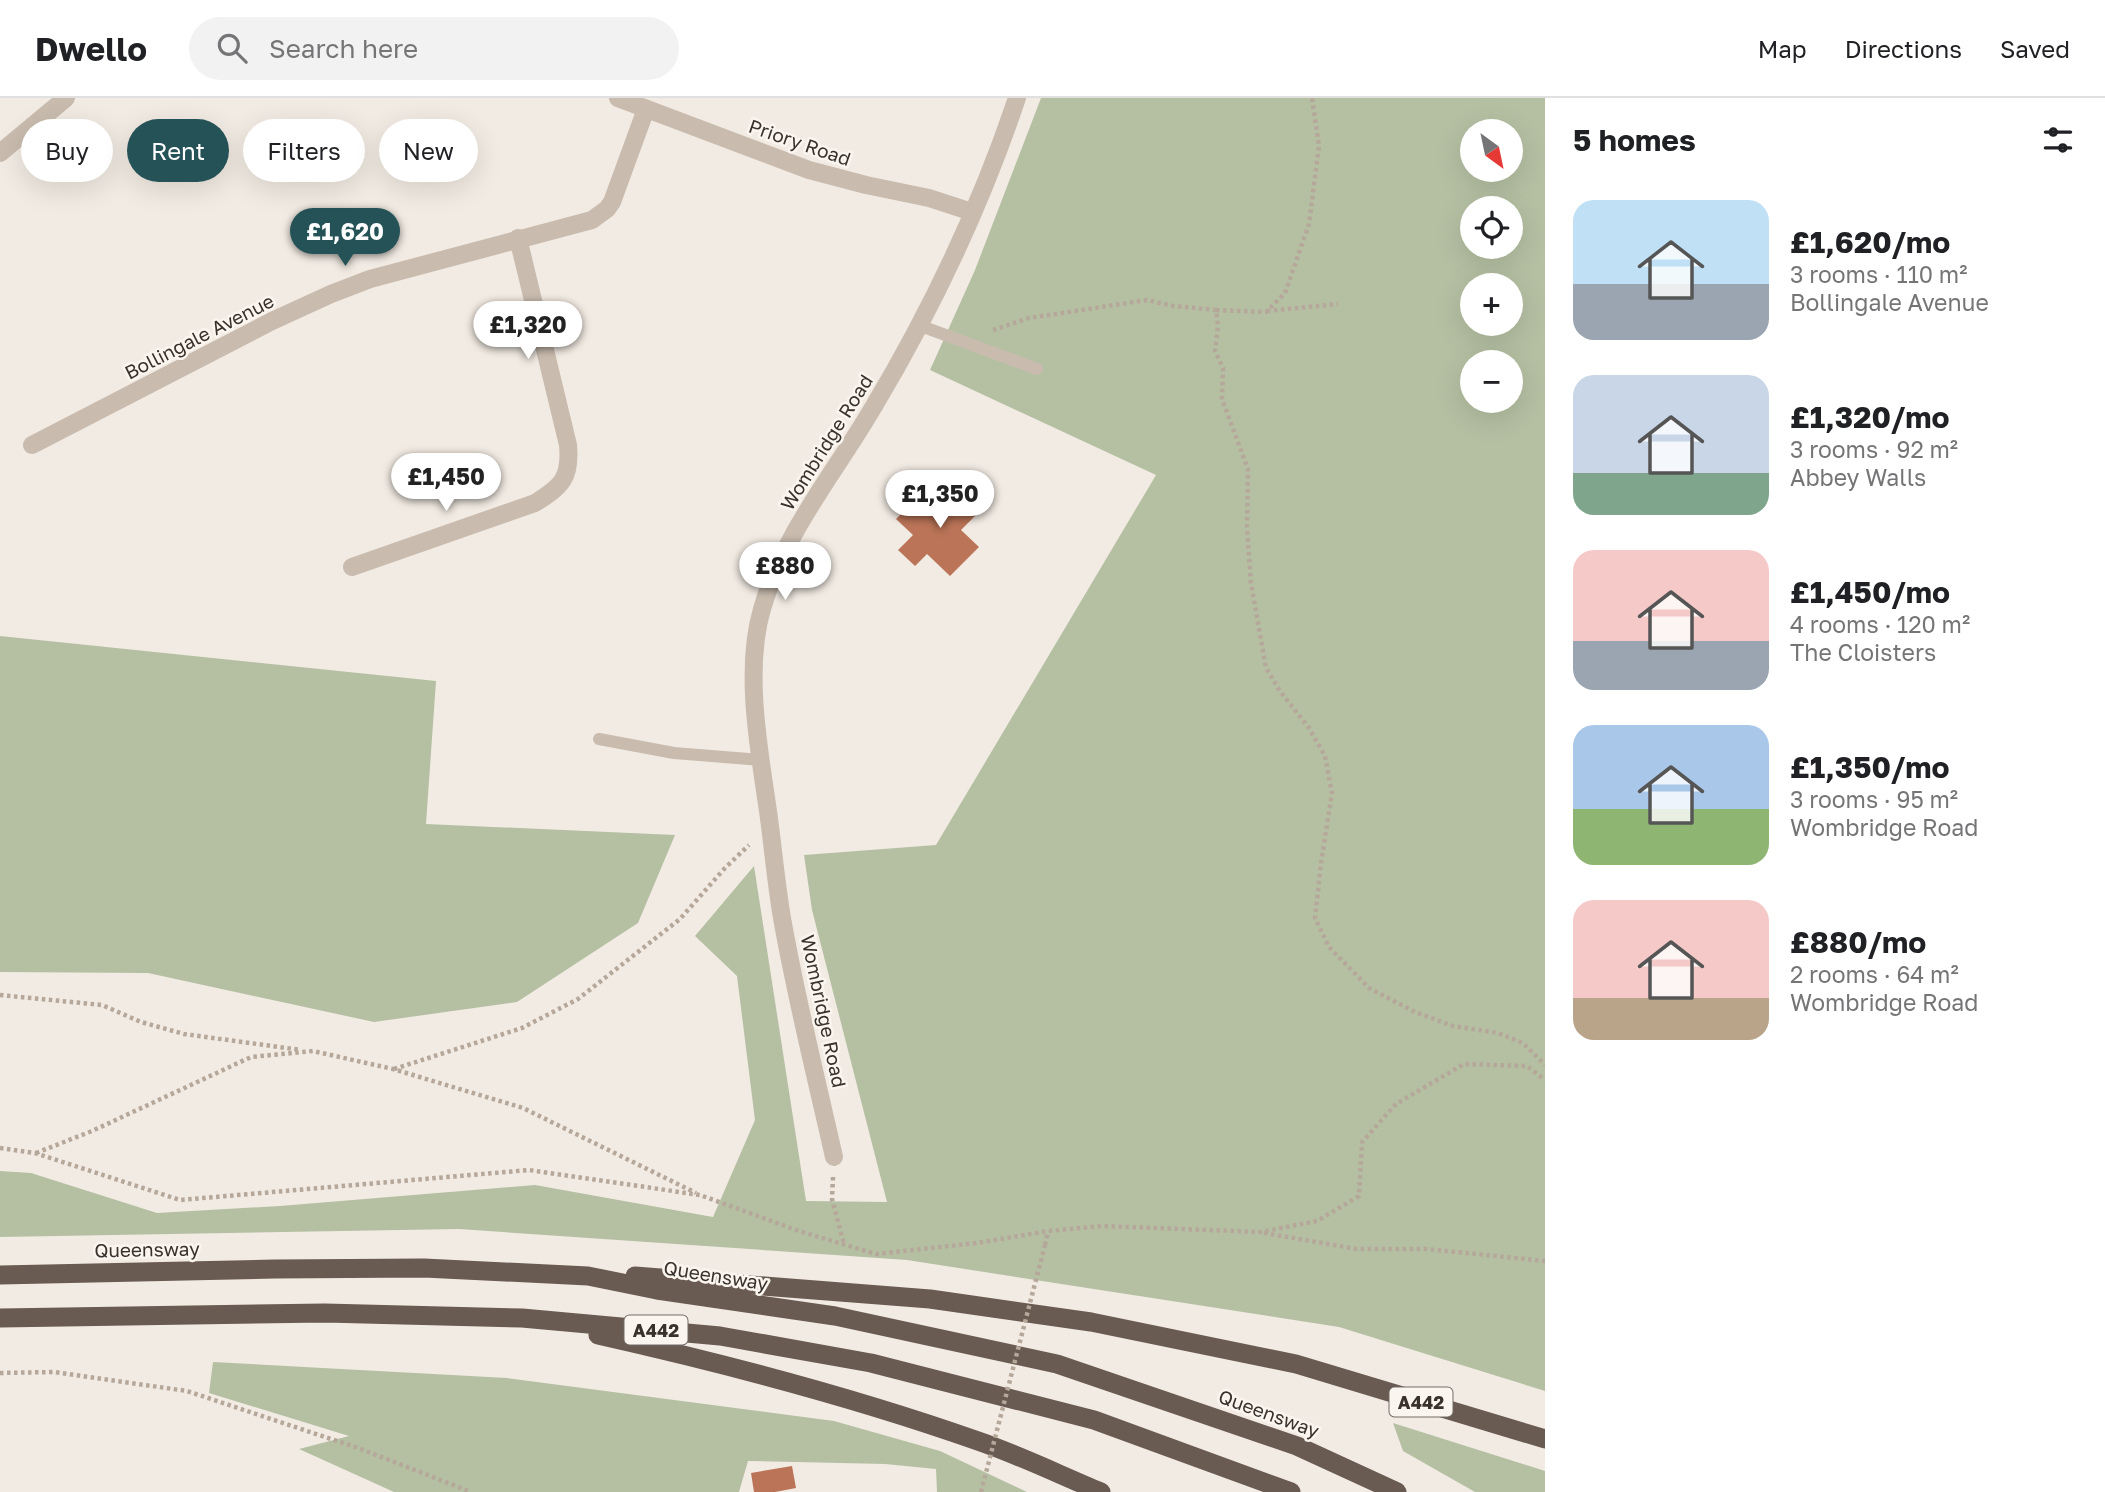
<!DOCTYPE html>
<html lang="en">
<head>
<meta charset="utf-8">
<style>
  body { margin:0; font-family:"Golos Text",sans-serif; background:#f2f2f2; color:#202124; height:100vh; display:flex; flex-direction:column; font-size:26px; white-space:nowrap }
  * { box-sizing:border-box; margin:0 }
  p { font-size:23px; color:#757577 }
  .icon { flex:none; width:38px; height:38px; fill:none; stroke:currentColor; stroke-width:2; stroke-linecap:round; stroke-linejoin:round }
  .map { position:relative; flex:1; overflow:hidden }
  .side { display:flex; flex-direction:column; background:#fff; width:560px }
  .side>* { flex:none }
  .banner { position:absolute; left:21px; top:21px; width:665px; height:63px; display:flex; gap:14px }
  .needle { width:46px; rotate:147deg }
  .controls { position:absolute; left:1460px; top:21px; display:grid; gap:14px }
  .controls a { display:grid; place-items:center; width:63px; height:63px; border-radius:50%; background:#fff; box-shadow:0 7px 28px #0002; font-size:35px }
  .price { position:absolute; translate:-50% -60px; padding:0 16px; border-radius:24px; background:#fff; color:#222; font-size:23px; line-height:46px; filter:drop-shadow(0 2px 4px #0008) }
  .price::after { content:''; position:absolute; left:50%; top:42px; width:21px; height:16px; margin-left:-10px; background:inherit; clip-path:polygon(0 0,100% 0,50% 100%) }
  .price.on { background:#255257; color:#fff }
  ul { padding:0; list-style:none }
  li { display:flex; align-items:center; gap:21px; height:175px; padding:0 28px }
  li span { display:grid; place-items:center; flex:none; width:196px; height:140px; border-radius:21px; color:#555 }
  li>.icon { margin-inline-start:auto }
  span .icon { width:84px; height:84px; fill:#fffc; stroke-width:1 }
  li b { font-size:30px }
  h2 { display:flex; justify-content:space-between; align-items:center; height:84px; padding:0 28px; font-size:30px }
  .pill { padding:0 24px; border-radius:32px; background:#fff; box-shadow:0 7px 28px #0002; font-size:24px; line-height:63px }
  .pill.on { background:#255257; color:#fff }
  header { display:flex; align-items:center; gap:42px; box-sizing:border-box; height:98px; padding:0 35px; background:#fff; border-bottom:2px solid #e0e0e0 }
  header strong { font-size:33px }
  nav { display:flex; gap:38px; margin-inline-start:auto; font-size:24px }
  .search { width:490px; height:63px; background:#f2f2f2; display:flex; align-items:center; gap:18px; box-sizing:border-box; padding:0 24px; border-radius:38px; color:#757577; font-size:26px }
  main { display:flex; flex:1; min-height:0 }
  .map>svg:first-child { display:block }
</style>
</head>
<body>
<header>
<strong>Dwello</strong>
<div class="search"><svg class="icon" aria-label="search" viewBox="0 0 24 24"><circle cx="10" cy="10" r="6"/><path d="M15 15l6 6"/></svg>Search here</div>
<nav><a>Map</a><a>Directions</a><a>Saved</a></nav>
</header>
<main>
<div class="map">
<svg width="1545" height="1394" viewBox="0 0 1545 1394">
  <rect width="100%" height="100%" fill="#f2ebe3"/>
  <g fill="#b5c0a3" fill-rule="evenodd">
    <path d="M1041,0H1545V1293L1339,1229L907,1162L459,1131L0,1139V1073L31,1075L157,1115L280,1108L535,1087L713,1119L755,1022L737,878L695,838L754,768L806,1103L887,1104L812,812L804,757L936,747L1156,377L930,272L975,172ZM1472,33H1510V72H1472ZM1472,110H1510V149H1472ZM1472,187H1510V226H1472ZM1472,264H1510V303H1472Z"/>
    <path d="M0,538L436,583L426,726L675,737L638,825L517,904L374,924L148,875L0,874Z"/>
    <path d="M213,1264L507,1280L834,1323L940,1353L1027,1394H937L936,1371L885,1366L748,1363L739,1394H394L299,1351L349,1338L209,1295Z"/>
    <path d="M1393,1325L1545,1373V1394H1475L1403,1353Z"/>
  </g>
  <g fill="#bb7457">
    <path d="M960,389L982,411L961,432L979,449L950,478L927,456L915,468L898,452L913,437L896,421L926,391L942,407Z"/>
    <path d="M792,1368L796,1390L775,1394H754L751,1375Z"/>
  </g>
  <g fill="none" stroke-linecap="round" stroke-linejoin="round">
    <g stroke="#b5a799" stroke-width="4.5" stroke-dasharray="3.5 3.5" stroke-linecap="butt">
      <path d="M1216,212L1266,214L1285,195L1309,126L1319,48L1312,0"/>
      <path d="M1267,213L1338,206"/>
      <path d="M993,232L1029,220L1147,202L1173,208L1216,212L1218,228L1215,253L1223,270L1222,301L1248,371L1247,429L1251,485L1266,570L1280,593L1309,630L1325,658L1332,695L1321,765L1315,820L1329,849L1369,890L1415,914L1453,928L1498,935L1523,945L1545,967"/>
      <path d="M0,897L102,907L141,924L184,936L301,952"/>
      <path d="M394,971L522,930L578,901L680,821L725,770L749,747"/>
      <path d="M0,1050L35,1055L180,1102L529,1072L700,1097L799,1133L876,1156L977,1145L1048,1133L1102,1128L1261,1134L1317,1123L1359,1098L1362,1044L1396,1006L1464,966L1527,968L1545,982"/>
      <path d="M36,1055L92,1033L251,959L313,953L393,971L523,1010L696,1095"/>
      <path d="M833,1079L832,1101L844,1146"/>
      <path d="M1264,1135L1357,1151H1427L1545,1163"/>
      <path d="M1045,1147L1048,1133"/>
      <path d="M0,1275L54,1274L187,1293L361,1351L471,1394"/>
    </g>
    <g stroke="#c9bcaf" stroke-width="12">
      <path d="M921,228L1037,271"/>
      <path d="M599,641L674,655L761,662"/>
    </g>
    <g stroke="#c9bcaf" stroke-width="18">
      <path d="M618,0L809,72L866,87L929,100L972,114"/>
      <path d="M0,55L66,0"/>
      <path d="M32,347L272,223L331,196L370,181L592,122L607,111L612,104L646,11"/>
      <path d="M352,469L535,405C562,388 571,380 568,347L518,140"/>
      <path d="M834,1059C816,979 796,900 782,820C776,785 773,749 768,713C759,651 744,572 762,511C784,434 835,375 874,308C932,211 981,107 1017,0"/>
    </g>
    <g stroke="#695a52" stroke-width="19">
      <path d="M0,1177L275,1171L424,1170L588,1178L657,1192L835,1218L1057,1266L1297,1348L1397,1394"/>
      <path d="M635,1178L930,1201L1091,1224L1296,1266L1545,1341"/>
      <path d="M0,1220L325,1215L522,1220L720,1238L871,1265L1094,1322L1291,1394"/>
      <path d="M598,1237C727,1266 853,1299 978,1343C1019,1357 1060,1377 1101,1394"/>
    </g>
    <path stroke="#b5a799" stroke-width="4.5" stroke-dasharray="3.5 3.5" stroke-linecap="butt" d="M981,1394L1045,1147"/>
  </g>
  <g text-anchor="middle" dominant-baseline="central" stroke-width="5" stroke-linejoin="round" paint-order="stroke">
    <g fill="#faf5ef" stroke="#736c66" stroke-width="2">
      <rect x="624.5" y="1217.5" width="63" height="29" rx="5"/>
      <rect x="1389.5" y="1289.5" width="63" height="29" rx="5"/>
    </g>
    <g font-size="18" font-weight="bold" fill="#39312c">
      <text x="656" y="1232">A442</text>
      <text x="1421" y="1304">A442</text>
    </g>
    <g font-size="19" fill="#39312c" stroke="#faf5ef">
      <text transform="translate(800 44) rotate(19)">Priory Road</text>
      <text transform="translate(199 238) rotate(-27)">Bollingale Avenue</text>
      <text transform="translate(826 344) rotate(-58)">Wombridge Road</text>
      <text transform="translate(824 913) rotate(78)">Wombridge Road</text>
      <text transform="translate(147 1151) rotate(-1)">Queensway</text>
      <text transform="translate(716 1177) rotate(9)">Queensway</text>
      <text transform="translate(1269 1315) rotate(20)">Queensway</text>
    </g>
  </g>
</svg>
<div class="controls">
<a><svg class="needle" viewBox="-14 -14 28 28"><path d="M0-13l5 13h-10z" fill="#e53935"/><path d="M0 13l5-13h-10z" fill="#757577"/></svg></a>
<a><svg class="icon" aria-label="locate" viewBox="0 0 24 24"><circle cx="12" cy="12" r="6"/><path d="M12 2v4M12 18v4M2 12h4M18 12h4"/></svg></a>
<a>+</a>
<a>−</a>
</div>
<b class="price on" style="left:345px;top:170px">£1,620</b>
<b class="price" style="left:528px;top:263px">£1,320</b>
<b class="price" style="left:446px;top:415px">£1,450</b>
<b class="price" style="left:940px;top:432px">£1,350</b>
<b class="price" style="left:785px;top:504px">£880</b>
<div class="banner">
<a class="pill">Buy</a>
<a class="pill on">Rent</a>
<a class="pill">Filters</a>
<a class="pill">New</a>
</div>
</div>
<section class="side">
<h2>5 homes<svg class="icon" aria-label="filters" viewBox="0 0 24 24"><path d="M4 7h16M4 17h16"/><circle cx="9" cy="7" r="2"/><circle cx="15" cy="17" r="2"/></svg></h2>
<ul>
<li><span style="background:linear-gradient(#bfe0f5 60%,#9aa5b1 0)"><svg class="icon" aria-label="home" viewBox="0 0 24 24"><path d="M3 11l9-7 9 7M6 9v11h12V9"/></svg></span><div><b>£1,620/mo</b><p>3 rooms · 110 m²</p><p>Bollingale Avenue</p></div></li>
<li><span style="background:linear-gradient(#c9d6e8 70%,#7fa58c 0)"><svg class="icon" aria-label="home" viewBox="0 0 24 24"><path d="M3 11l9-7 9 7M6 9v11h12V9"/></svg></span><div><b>£1,320/mo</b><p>3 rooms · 92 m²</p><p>Abbey Walls</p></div></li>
<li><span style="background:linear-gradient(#f6c9c9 65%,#9aa5b1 0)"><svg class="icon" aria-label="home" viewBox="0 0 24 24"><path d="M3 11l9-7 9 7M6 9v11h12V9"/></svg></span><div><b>£1,450/mo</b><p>4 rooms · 120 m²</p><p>The Cloisters</p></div></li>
<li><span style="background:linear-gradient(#a9c7e8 60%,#8fb573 0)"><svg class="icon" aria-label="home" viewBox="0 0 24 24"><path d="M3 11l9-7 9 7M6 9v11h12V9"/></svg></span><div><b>£1,350/mo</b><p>3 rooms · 95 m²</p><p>Wombridge Road</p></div></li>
<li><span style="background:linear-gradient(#f6c9c9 70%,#b9a48a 0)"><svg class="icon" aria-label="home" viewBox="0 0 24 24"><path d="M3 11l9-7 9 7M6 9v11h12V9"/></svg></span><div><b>£880/mo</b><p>2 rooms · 64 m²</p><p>Wombridge Road</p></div></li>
</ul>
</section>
</main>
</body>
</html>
